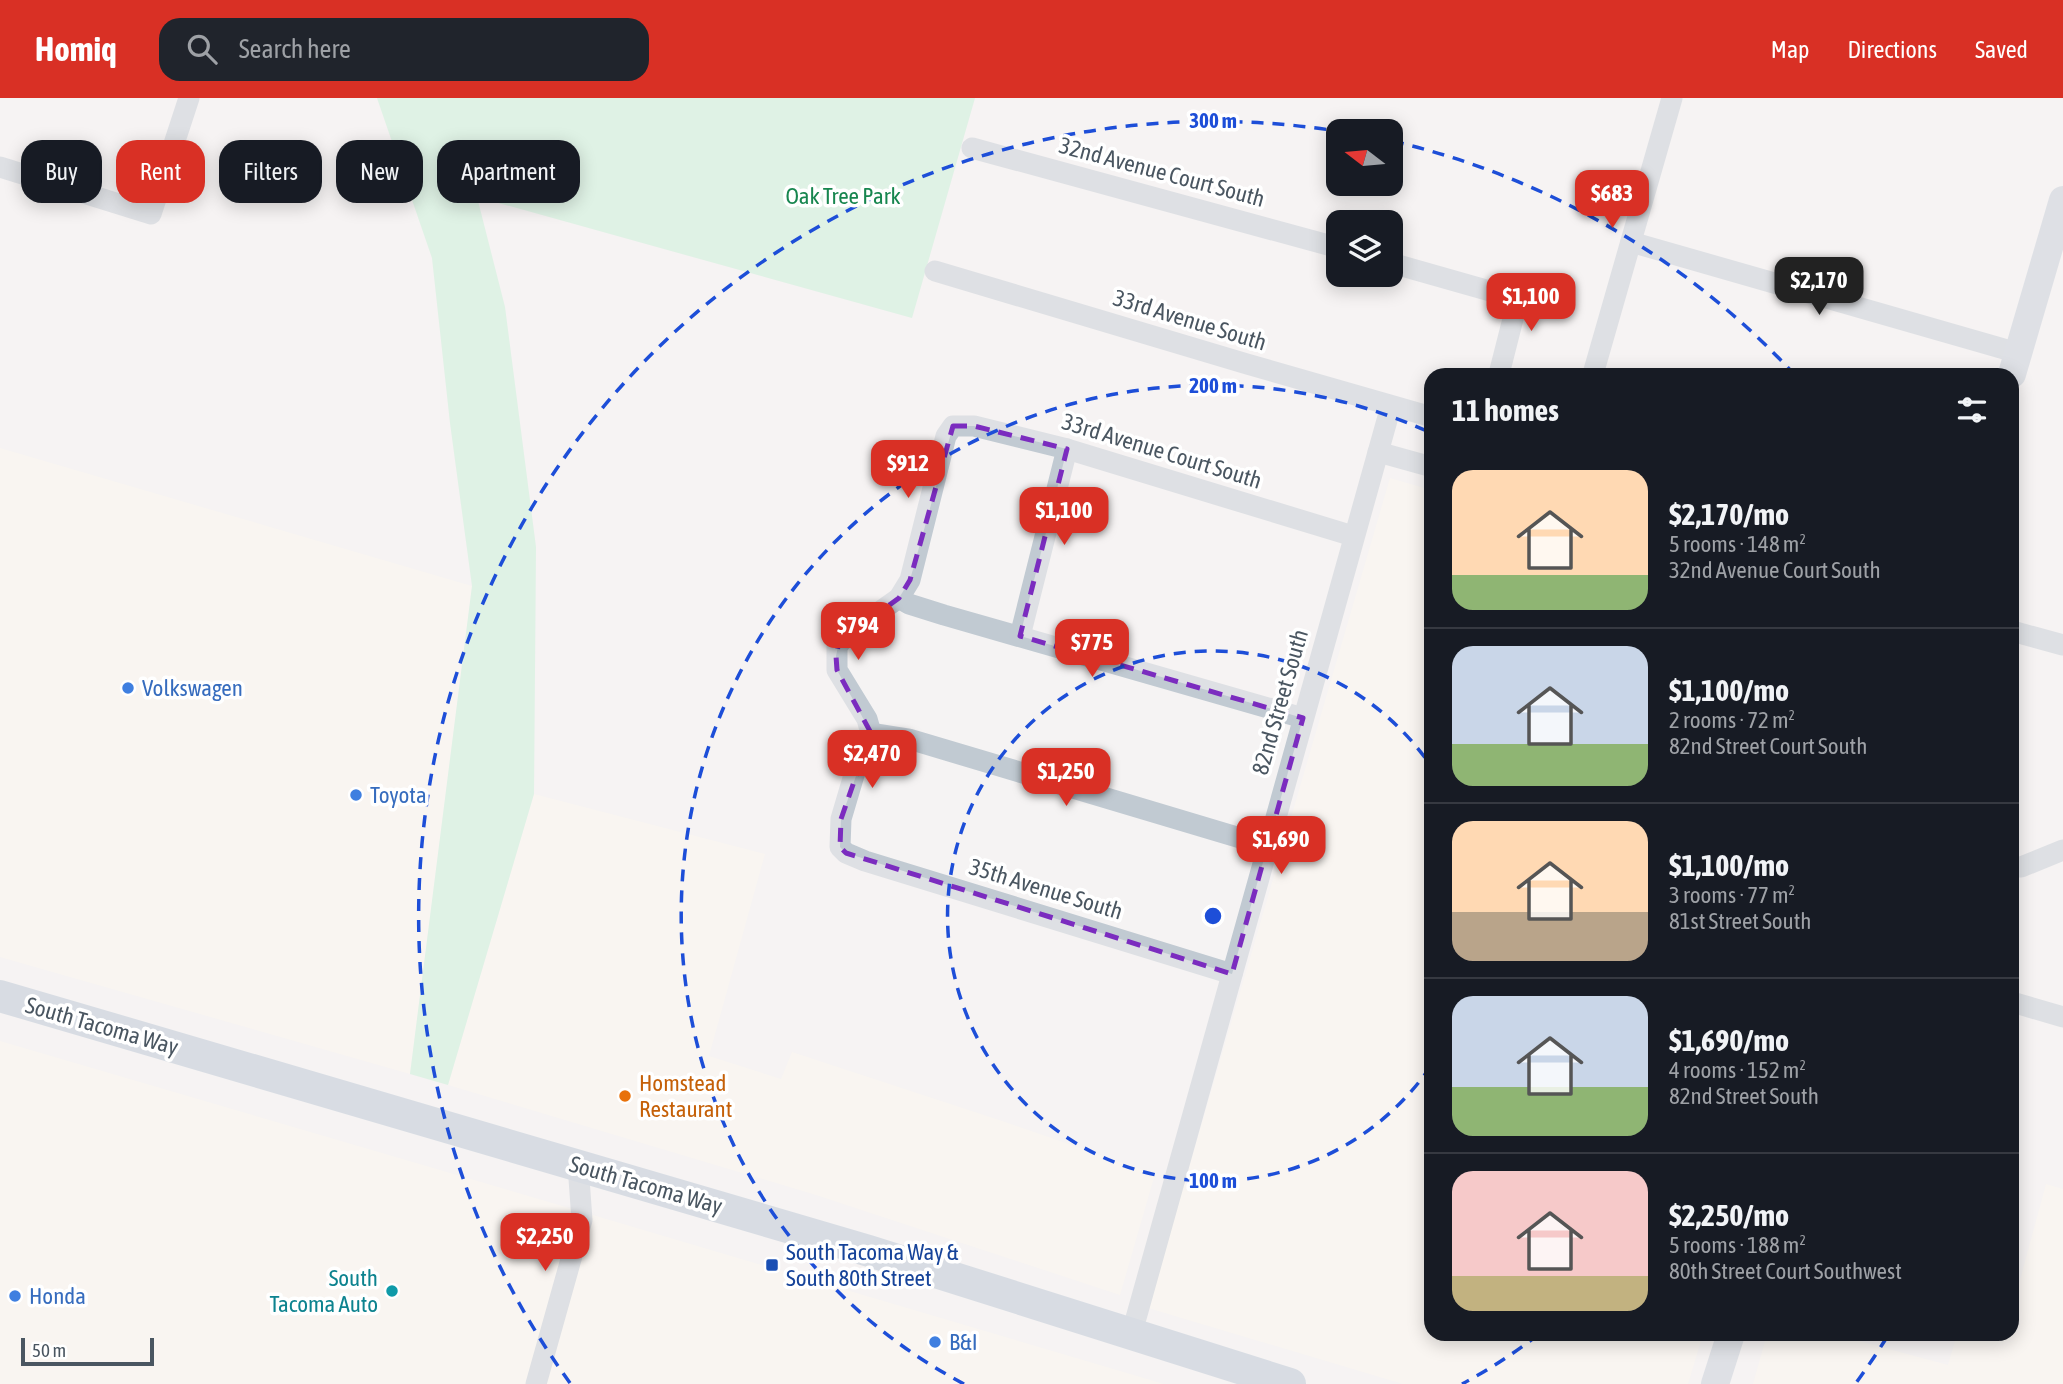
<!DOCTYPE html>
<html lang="en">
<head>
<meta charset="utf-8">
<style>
  body { margin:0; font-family:"Asap Condensed",sans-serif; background:#20242c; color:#f1f3f6; height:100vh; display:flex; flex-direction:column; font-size:26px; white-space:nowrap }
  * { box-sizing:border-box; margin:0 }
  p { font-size:23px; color:#9ea1a6 }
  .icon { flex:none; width:38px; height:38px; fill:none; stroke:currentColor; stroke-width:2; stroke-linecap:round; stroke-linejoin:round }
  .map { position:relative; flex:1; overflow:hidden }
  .drawer { position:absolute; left:1424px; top:270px; width:595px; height:973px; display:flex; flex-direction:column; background:#171b24; border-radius:21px; box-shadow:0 4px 18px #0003 }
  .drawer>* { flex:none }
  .hud { position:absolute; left:21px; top:42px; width:665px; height:63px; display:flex; gap:14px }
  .needle { width:46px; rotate:286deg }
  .controls { position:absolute; left:1326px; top:21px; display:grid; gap:14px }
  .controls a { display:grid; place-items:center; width:77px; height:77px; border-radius:14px; background:#171b24; box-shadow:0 4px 18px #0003; font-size:35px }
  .scale { position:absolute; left:21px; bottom:18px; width:133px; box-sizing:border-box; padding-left:7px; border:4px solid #4a5661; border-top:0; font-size:19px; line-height:24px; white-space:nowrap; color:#4a5661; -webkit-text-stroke:5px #fff; paint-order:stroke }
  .price { position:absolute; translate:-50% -60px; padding:0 16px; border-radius:14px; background:#d93025; color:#fff; font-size:23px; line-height:46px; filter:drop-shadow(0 2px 4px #0008) }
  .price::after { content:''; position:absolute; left:50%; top:42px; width:21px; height:16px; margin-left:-10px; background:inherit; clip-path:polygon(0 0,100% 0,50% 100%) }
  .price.on { background:#222; color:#fff }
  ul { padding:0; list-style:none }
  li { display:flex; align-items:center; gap:21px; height:175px; padding:0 28px }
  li+li { border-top:2px solid #363941 }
  li span { display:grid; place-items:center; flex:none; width:196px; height:140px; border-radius:21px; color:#555 }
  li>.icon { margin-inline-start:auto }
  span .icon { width:84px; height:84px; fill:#fffc; stroke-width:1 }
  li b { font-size:30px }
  h2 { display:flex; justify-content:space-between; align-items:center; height:84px; padding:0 28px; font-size:30px }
  .pill { padding:0 24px; border-radius:21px; background:#171b24; box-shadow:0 4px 18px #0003; font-size:24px; line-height:63px }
  .pill.on { background:#d93025; color:#fff }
  header { display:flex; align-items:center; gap:42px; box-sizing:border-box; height:98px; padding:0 35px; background:#d93025; color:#fff }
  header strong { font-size:33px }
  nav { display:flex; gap:38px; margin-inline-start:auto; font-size:24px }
  .search { width:490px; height:63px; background:#20242c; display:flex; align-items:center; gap:18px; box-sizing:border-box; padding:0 24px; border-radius:21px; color:#9ea1a6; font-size:26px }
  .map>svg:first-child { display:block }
</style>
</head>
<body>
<header>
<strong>Homiq</strong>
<div class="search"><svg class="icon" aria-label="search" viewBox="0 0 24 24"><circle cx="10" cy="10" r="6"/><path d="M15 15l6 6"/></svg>Search here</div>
<nav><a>Map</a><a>Directions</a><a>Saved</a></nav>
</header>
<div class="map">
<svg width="2063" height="1286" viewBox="0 0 2063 1286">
  <rect width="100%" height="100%" fill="#f5f3f3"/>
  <g fill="#fdf9ef">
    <path d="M0,350L472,488L410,976L0,859Z"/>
    <path d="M1390,380L1431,392L1432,1236H1703L1688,1286H1403L1148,1210Z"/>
    <path d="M534,696L765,756L709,958L781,981L792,954L1002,1023L1155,1076L1120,1197L816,1097L448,987Z"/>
    <path d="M0,943L559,1107L1164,1286H0Z"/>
    <path d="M2046,1086L2063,1091V1286H1753L1767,1236H1833L1948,1267L1957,1236H2012L2013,1208Z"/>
  </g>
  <path fill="#c3f1d5" d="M377,0H975L912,220L477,99L505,209L536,449L534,696L448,987L410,976L472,488L450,325L432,160Z"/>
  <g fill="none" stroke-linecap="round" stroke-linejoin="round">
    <g stroke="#c1cad2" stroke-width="21">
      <path d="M972,50L1339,150"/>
      <path d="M0,69L151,116L189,0"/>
      <path d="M1631,144L2018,255"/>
      <path d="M1391,165L1511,199L1516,209L1499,276"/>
      <path d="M935,173L1247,266L1432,319"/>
      <path d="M1593,276L1672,0"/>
      <path d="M1378,354L1432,369"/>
      <path d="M899,500L909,506L944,517L1303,620"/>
      <path d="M2012,533L2063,547"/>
      <path d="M1020,538L1067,351"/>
      <path d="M871,635L909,641L1267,748"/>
      <path d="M2021,769L2063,752"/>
      <path d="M1232,876L865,763L846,755L840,749L841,721L854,677L871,635L867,621L837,572V549L845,538L899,500L910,482L946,338L953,328H974L1067,351L1353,438"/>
      <path d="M2012,904L2063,919"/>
      <path d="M1131,1238L1391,308"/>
      <path d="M536,1286L582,1122L578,1067"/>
    </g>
    <g stroke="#c1cbd6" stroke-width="28">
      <path d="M2012,276L2063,102"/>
      <path d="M1715,1286L1731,1236"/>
    </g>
    <path stroke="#b3c2d1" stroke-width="32" d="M0,898L869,1153L1290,1286"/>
  </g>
  <path d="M0 0H2063V1286H0ZM953,328H974L1067,351L1020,538L1303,620L1232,876L846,755L840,749L841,721L871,635L837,572L836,558L839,544L899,500L910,482Z" fill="#f5f3f3" fill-opacity=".55" fill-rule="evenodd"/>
  <path fill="none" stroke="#7b2cbf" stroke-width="5" stroke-dasharray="14 9" stroke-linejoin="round" d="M953,328H974L1067,351L1020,538L1303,620L1232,876L846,755L840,749L841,721L871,635L837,572L836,558L839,544L899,500L910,482Z"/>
  <g fill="none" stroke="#1d4ed8" stroke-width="3.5" stroke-dasharray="12 9">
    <path d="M1431 968A265 265 0 1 1 1431 668"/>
    <path d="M1539 1236A530 530 0 0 1 1462 1286M964 1286A530 530 0 0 1 1429 334"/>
    <path d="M1887 1239A795 795 0 0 1 1856 1285M570 1285A795 795 0 0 1 1337 33M1392 43A795 795 0 0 1 1794 276"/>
  </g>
  <g fill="#3f7fe0" stroke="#fff" stroke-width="2.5">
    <circle cx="128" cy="590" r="7"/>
    <circle cx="356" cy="697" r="7"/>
    <circle cx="15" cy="1198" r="7"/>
    <circle cx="935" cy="1244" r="7"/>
  </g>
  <circle fill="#e8710a" stroke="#fff" stroke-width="2.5" cx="625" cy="998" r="7"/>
  <rect fill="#1a4fb4" stroke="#fff" stroke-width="2.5" x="765" y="1160" width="14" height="14" rx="3.5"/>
  <circle fill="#0f9aa8" stroke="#fff" stroke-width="2.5" cx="392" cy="1193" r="7"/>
  <g text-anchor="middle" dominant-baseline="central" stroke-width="7" stroke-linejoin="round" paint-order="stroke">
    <g font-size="23" fill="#4a5661" stroke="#fff">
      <text transform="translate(1162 74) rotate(15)">32nd Avenue Court South</text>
      <text transform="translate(1190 222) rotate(17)">33rd Avenue South</text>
      <text transform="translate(1162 353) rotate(17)">33rd Avenue Court South</text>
      <text transform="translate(1280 604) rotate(-74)">82nd Street South</text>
      <text transform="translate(1046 791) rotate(17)">35th Avenue South</text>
      <text transform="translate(102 928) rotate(16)">South Tacoma Way</text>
      <text transform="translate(646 1087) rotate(16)">South Tacoma Way</text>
    </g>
    <g font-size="23" fill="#17864f" stroke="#fff">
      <text x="843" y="98">Oak Tree Park</text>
    </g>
    <g font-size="23" fill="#366cbe" stroke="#fff" text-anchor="start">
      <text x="142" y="590">Volkswagen</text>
      <text x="370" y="697">Toyota</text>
      <text x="29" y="1198">Honda</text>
      <text x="949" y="1244">B&amp;I</text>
    </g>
    <g font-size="23" fill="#c56008" stroke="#fff" text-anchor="start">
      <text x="639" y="985">Homstead<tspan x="639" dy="26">Restaurant</tspan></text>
    </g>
    <g font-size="23" fill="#164399" stroke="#fff" text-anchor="start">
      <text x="786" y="1154">South Tacoma Way &amp;<tspan x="786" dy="26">South 80th Street</tspan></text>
    </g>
    <g font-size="23" fill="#0d838f" stroke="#fff" text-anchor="end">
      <text x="378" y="1180">South<tspan x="378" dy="26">Tacoma Auto</tspan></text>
    </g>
  </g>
  <circle cx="1213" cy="818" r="10" fill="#1d4ed8" stroke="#fff" stroke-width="3.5"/>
  <g font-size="21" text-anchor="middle" font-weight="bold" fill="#1d4ed8" stroke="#fff" stroke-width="7" stroke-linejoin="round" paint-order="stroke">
    <text x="1213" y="30">300 m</text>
    <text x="1213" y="295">200 m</text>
    <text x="1213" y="1090">100 m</text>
  </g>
</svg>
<div class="controls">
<a><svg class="needle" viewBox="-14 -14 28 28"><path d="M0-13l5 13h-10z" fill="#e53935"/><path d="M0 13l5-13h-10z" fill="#9ea1a6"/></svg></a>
<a><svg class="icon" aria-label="layers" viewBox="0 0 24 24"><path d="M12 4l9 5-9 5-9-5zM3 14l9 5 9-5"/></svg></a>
</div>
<div class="scale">50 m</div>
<b class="price" style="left:1612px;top:132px">$683</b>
<b class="price on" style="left:1819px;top:219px">$2,170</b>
<b class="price" style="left:1531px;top:235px">$1,100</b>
<b class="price" style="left:908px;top:402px">$912</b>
<b class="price" style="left:1064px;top:449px">$1,100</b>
<b class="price" style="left:858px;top:564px">$794</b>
<b class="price" style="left:1092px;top:581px">$775</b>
<b class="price" style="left:872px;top:692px">$2,470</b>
<b class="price" style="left:1066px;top:710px">$1,250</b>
<b class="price" style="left:1281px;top:778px">$1,690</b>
<b class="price" style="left:545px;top:1175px">$2,250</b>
<div class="hud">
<a class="pill">Buy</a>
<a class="pill on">Rent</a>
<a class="pill">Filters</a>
<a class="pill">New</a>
<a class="pill">Apartment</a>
</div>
<section class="drawer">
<h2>11 homes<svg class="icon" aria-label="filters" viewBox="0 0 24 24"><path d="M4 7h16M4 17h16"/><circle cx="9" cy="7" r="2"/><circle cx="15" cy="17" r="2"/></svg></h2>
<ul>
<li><span style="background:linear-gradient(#ffd9b3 75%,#8fb573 0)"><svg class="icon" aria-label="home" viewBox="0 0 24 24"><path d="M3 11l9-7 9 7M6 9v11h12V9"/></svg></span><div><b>$2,170/mo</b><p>5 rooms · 148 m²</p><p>32nd Avenue Court South</p></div></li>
<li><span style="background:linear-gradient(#c9d6e8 70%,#8fb573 0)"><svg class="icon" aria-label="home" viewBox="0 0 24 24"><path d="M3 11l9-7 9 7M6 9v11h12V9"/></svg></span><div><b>$1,100/mo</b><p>2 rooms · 72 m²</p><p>82nd Street Court South</p></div></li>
<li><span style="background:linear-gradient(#ffd9b3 65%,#b9a48a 0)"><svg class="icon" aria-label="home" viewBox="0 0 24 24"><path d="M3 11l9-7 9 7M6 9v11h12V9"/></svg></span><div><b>$1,100/mo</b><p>3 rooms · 77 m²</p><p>81st Street South</p></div></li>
<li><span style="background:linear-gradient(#c9d6e8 65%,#8fb573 0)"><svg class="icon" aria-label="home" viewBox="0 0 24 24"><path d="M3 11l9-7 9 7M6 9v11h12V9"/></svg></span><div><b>$1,690/mo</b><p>4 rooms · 152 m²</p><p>82nd Street South</p></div></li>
<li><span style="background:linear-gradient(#f6c9c9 75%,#c2b280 0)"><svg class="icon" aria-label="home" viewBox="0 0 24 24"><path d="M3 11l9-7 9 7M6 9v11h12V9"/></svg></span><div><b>$2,250/mo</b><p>5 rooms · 188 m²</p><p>80th Street Court Southwest</p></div></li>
</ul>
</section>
</div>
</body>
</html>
